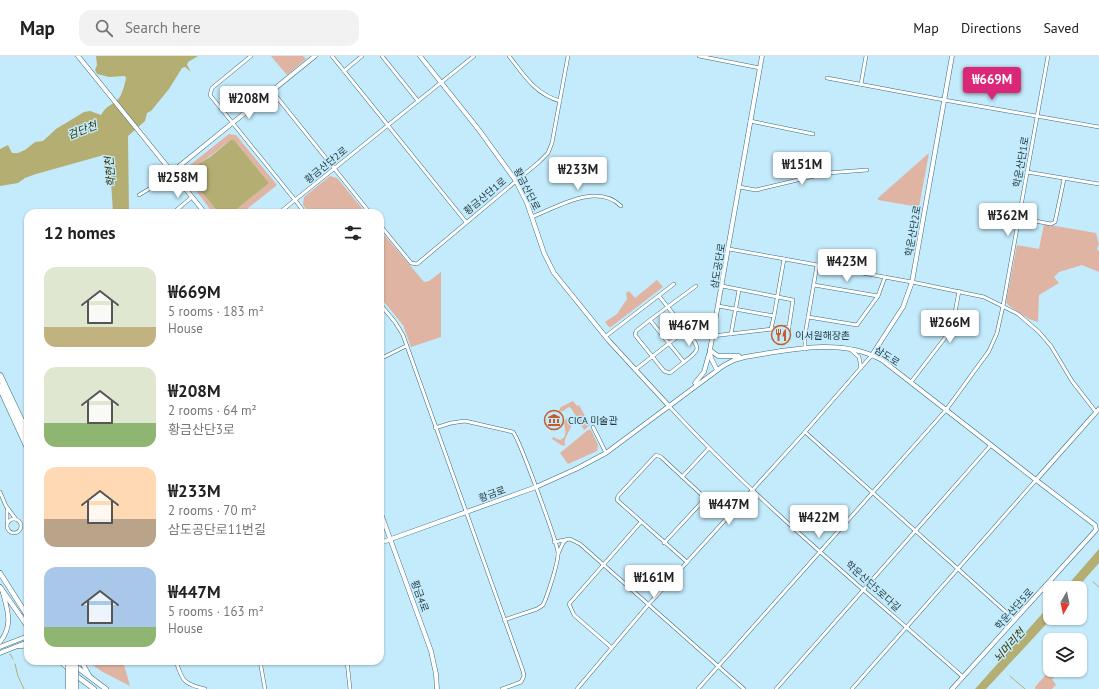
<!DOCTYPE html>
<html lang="en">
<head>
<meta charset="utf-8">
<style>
  body { margin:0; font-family:"PT Sans","Noto Sans KR",sans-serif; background:#f2f2f2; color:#222; height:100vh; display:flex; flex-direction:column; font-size:15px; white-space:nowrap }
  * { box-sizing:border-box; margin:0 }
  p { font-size:13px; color:#767676 }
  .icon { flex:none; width:22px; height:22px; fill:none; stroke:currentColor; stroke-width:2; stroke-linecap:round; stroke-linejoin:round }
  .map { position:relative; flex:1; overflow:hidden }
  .panel { position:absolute; left:24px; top:153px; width:360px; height:456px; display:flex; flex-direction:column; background:#fff; border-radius:12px; box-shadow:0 1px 3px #0004 }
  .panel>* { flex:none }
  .needle { width:26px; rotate:189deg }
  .controls { position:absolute; left:1043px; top:525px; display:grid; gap:8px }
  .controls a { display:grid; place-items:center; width:44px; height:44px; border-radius:8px; background:#fff; box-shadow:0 1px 3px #0004; font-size:20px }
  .price { position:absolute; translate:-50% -34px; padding:0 9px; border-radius:4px; background:#fff; color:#222; font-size:13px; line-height:26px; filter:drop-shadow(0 1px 2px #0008) }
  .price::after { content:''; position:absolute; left:50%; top:24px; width:12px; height:9px; margin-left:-6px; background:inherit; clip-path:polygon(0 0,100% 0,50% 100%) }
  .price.current { background:#db2777; color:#fff }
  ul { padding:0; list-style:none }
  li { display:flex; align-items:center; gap:12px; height:100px; padding:0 20px }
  li span { display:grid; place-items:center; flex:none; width:112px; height:80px; border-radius:12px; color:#555 }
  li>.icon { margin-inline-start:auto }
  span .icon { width:48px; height:48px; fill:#fffc; stroke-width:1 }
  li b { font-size:17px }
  h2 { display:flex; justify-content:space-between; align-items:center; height:48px; padding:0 20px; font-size:17px }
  header { display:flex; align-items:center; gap:24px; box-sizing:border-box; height:56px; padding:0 20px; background:#fff; border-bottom:1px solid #e0e0e0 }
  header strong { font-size:19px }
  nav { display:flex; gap:22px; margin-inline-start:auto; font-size:14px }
  .search { width:280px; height:36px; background:#f2f2f2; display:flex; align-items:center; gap:10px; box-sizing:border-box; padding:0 14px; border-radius:12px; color:#767676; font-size:15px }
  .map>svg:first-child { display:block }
</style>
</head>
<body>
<header>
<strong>Map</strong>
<div class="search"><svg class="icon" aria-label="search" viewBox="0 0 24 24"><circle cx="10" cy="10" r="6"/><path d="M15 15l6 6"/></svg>Search here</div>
<nav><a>Map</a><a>Directions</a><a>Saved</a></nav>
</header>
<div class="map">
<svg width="1099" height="633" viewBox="0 0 1099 633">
  <rect width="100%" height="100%" fill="#c3ebfb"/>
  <g fill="#dfb4a2">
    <path d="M271,0H303L306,3L287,19Z"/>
    <path d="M229,78L236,79L277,129L242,157H232L269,127L234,84H231L194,112L191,119L201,131L200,134L219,157H213L185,120V113Z"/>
    <path d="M929,97L919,151L878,144V142Z"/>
    <path d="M330,120L337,122L366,157H310L303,149L304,141Z"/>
    <path d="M1044,168L1096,177L1099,188L1097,193L1099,195V216L1082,209L1059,216L1054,221L1059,227L1039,239L1038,266L1029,263L1008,249L1006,246L1017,189L1039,193Z"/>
    <path d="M380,174L424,226L429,225L441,216V281L411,291L403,269L380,241Z"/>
    <path d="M657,224L663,231L611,271H609L605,266L617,258L627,243L626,237L629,235L635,242Z"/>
    <path d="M573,345L577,350L579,349L590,369L584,374L571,352L569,351L563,355L558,356L561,351Z"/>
    <path d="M567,362L572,366C572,373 563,382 565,389L563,390L552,383L553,381L560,384C569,380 564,373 564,366Z"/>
    <path d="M588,374H591L598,389L597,395L568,408L560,397Z"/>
    <path d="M87,605H123L130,630L101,615Z"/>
    <path d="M1050,614H1061L1052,623L1056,629L1052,633H1035V631Z"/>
  </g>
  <g fill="#b4ae72">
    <path d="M96,0H198L188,6L187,9L191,16L185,11L182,12L169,33L151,55L147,57L145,65L128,80L129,157H113L110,109L108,102L104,99L36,118L25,122L18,127L0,130V93L8,89L12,97H18L25,94L35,86L43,85L56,73L84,56L90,55L101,59C106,49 115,48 119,42C122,39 126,25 126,21L124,20L109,21L97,18L95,14L97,9Z"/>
    <path d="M231,84H234L269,127L232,157H219L200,134L201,131L191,119L190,116L192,112L210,101Z"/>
    <path d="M1099,493V507L1077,532H1065Z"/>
    <path d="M1050,549L1051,562L1050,564L986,633H975Z"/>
  </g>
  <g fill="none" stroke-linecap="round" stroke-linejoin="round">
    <g stroke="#b4ae72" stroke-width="1">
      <path d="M1093,526L1099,531"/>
      <path d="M10,598L13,603"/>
      <path d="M15,608L18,620L24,633"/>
      <path d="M1010,620L1025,633"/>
    </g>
    <g stroke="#3a6a7c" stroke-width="4">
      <g id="minor">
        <path d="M251,0L212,32L210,39L295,144L474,0"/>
        <path d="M332,0L466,166"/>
        <path d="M382,0L418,45"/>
        <path d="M509,0C524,19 535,38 560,45"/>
        <path d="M699,0L760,12"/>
        <path d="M344,15L362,0"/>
        <path d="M827,22L944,44L1099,71"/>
        <path d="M861,28L866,0"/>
        <path d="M272,35L370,157"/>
        <path d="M750,65L813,78"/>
        <path d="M1027,116L1099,128"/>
        <path d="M739,131L756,134L827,117L867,114"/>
        <path d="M139,139L154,130L172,116"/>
        <path d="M173,157L192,141"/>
        <path d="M279,157L295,144L305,157"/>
        <path d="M532,161C557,151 597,126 621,150"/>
        <path d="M1019,162L1051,168L1055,166L1064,123"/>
        <path d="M380,169L411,207L417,208L539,106L548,97L552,87L568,0"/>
        <path d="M729,193L912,226L984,241L1018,258L1039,276L1051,290L1072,325L1096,356"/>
        <path d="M814,229L878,240"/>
        <path d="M722,230L793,244L788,277"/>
        <path d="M380,248L395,266L403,279L523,615L524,620L521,626L502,633"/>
        <path d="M718,250L774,260L784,203"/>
        <path d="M808,261L857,269L878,240L885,221"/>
        <path d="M650,264L684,306L670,317L664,315L635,279L636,275Z"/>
        <path d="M650,264L696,230"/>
        <path d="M771,273L774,260"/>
        <path d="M731,278L739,234"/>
        <path d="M606,280L674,228"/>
        <path d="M712,280L789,271"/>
        <path d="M805,293V279L817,209"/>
        <path d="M851,294L859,301L861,312"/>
        <path d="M380,303L406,290"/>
        <path d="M684,306C703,292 699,292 686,274"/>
        <path d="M635,314L686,274L659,240"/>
        <path d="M911,326L948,278L954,262L959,235"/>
        <path d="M669,350C759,448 864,533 963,621"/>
        <path d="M593,371L606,397"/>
        <path d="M435,372L451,367L465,365L513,376C519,382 556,484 558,496C559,505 547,541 543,549L537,553L504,564"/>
        <path d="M805,376L1015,564"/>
        <path d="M682,421L708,393"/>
        <path d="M0,436L6,450L15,462"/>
        <path d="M7,454V466"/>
        <circle cx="14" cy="470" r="7"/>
        <path d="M554,486L570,483L580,488L744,633"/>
        <path d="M664,487L701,447L704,441L661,401L656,399L618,440L617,444L687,506"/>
        <path d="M558,498L563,487L566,484"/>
        <path d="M612,592L574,559L569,548L641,466"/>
        <path d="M176,605C182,625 184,628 205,633"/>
        <path d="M260,605L265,633"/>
        <path d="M347,605L350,633"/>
        <path d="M577,633L649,548L805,376L872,299"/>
        <path d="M698,633L946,354L989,295L997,277L1003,250L1048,0"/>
        <path d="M776,633L991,389"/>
        <path d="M852,633L1036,424"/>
      </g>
    </g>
    <g stroke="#3a6a7c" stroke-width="5">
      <g id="tertiary">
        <path d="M78,0L205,157"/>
        <path d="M420,0L479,74L516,125L527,147L544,197L554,217L609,285L669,350"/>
        <path d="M172,116L315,0"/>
        <path d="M710,294L718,300H739"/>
        <path d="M872,299L903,251L912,226L952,0"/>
        <path d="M717,314L711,302L710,294L762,0"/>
        <path d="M695,327L704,316L709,298"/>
        <path d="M380,455L431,595L436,618L437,633"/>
        <path d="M380,487L536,431L578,412L606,397L723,310L734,304L745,301C788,294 841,281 882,304L1036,424L1099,353"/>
        <path d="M0,586C13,570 8,555 3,537"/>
        <path d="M0,591L28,580"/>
        <path d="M0,597L28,586"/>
        <path d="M81,605L89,619"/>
        <path d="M952,633L1096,474L1095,469L1036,424"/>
      </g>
    </g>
    <g stroke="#3a6a7c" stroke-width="5.5">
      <g id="secondary">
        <path d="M0,517L28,561"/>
        <path d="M0,531L28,571"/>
        <path d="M19,590L28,589"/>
        <path d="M60,605L78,621L94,633"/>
        <path d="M74,609L106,633"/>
      </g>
    </g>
    <g stroke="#3a6a7c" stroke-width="7">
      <g id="motorway">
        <path d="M0,320L28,379"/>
        <path d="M0,331L28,392"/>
      </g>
    </g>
    <use href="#minor" stroke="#fff" stroke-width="3"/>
    <use href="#tertiary" stroke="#fff" stroke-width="4"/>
    <use href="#secondary" stroke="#fff" stroke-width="4.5"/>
    <use href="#motorway" stroke="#fff" stroke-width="6"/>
    <g stroke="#3a6a7c" stroke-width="7" stroke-linecap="butt">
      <g id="motorway-bridge">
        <path d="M69,633V605"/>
        <path d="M75,633V605"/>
      </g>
    </g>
    <use href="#motorway-bridge" stroke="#fff" stroke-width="6"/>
  </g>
  <defs>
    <g id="restaurant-ring" transform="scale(1)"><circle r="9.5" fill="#c3ebfb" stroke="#c35d2c" stroke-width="1.5"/><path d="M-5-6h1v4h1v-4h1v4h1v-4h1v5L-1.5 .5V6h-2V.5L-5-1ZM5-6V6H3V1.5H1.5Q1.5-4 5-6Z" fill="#c35d2c"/></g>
    <g id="museum-ring" transform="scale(1)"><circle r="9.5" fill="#c3ebfb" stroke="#c35d2c" stroke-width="1.5"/><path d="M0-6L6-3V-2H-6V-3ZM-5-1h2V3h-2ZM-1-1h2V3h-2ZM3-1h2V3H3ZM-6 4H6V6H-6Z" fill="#c35d2c"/></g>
  </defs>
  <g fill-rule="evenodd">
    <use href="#restaurant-ring" x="781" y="279"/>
    <use href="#museum-ring" x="554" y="364"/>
  </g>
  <g text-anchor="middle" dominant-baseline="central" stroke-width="3" stroke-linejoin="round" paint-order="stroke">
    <g font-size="10" fill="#273c44" stroke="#c3ebfb">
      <text transform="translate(1021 106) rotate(-80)">학운산단1로</text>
      <text transform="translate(326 109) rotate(-39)">황금산단2로</text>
      <text transform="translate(527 133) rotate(63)">황금산단로</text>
      <text transform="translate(485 140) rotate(-40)">황금산단1로</text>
      <text transform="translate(913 175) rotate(-80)">학운산단2로</text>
      <text transform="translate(718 210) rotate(-80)">삼도공단로</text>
      <text transform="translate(887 300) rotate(32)">삼도로</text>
      <text transform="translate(492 438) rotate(-20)">황금로</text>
      <text transform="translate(873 530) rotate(42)">학운산단5로다길</text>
      <text transform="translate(420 540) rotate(70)">황금4로</text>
      <text transform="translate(1014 553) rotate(-48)">학운산단5로</text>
    </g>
    <g font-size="10" fill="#273c44" stroke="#c3ebfb" text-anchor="start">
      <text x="795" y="279">이서원해장촌</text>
      <text x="568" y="364">CICA 미술관</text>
    </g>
    <g font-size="11" font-style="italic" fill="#383401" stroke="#c3ebfb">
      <text transform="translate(82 74) rotate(-21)">검단천</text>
      <text transform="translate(110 116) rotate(-95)">학현천</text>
      <text transform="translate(1009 589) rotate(-48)">뇌머리천</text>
    </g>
  </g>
</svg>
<div class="controls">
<a><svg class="needle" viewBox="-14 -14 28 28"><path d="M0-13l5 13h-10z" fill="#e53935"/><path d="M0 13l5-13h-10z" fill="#767676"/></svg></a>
<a><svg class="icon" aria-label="layers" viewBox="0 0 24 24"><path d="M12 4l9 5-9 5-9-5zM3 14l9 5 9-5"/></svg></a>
</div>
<b class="price current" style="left:992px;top:45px">₩669M</b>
<b class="price" style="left:249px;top:64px">₩208M</b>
<b class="price" style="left:802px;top:130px">₩151M</b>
<b class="price" style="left:578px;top:135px">₩233M</b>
<b class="price" style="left:178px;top:143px">₩258M</b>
<b class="price" style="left:1008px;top:181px">₩362M</b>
<b class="price" style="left:847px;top:227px">₩423M</b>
<b class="price" style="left:950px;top:288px">₩266M</b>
<b class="price" style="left:689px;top:291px">₩467M</b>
<b class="price" style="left:729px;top:470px">₩447M</b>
<b class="price" style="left:819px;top:483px">₩422M</b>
<b class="price" style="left:654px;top:543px">₩161M</b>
<section class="panel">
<h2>12 homes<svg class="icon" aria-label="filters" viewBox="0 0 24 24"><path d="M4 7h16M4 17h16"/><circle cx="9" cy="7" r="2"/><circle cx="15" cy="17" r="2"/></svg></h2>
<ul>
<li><span style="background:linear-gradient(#dfe7d0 75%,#c2b280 0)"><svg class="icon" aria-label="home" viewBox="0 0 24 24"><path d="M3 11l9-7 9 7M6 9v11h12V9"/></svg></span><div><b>₩669M</b><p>5 rooms · 183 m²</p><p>House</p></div></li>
<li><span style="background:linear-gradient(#dfe7d0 70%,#8fb573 0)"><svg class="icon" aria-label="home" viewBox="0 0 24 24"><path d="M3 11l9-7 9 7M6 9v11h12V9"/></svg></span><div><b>₩208M</b><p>2 rooms · 64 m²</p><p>황금산단3로</p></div></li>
<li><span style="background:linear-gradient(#ffd9b3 65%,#b9a48a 0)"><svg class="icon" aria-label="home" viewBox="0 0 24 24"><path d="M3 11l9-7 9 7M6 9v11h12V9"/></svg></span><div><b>₩233M</b><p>2 rooms · 70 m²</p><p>삼도공단로11번길</p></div></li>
<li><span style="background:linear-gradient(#a9c7e8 75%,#8fb573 0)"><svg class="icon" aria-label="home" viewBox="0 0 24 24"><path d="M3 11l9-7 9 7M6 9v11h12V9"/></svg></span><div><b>₩447M</b><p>5 rooms · 163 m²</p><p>House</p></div></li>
</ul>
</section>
</div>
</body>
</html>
